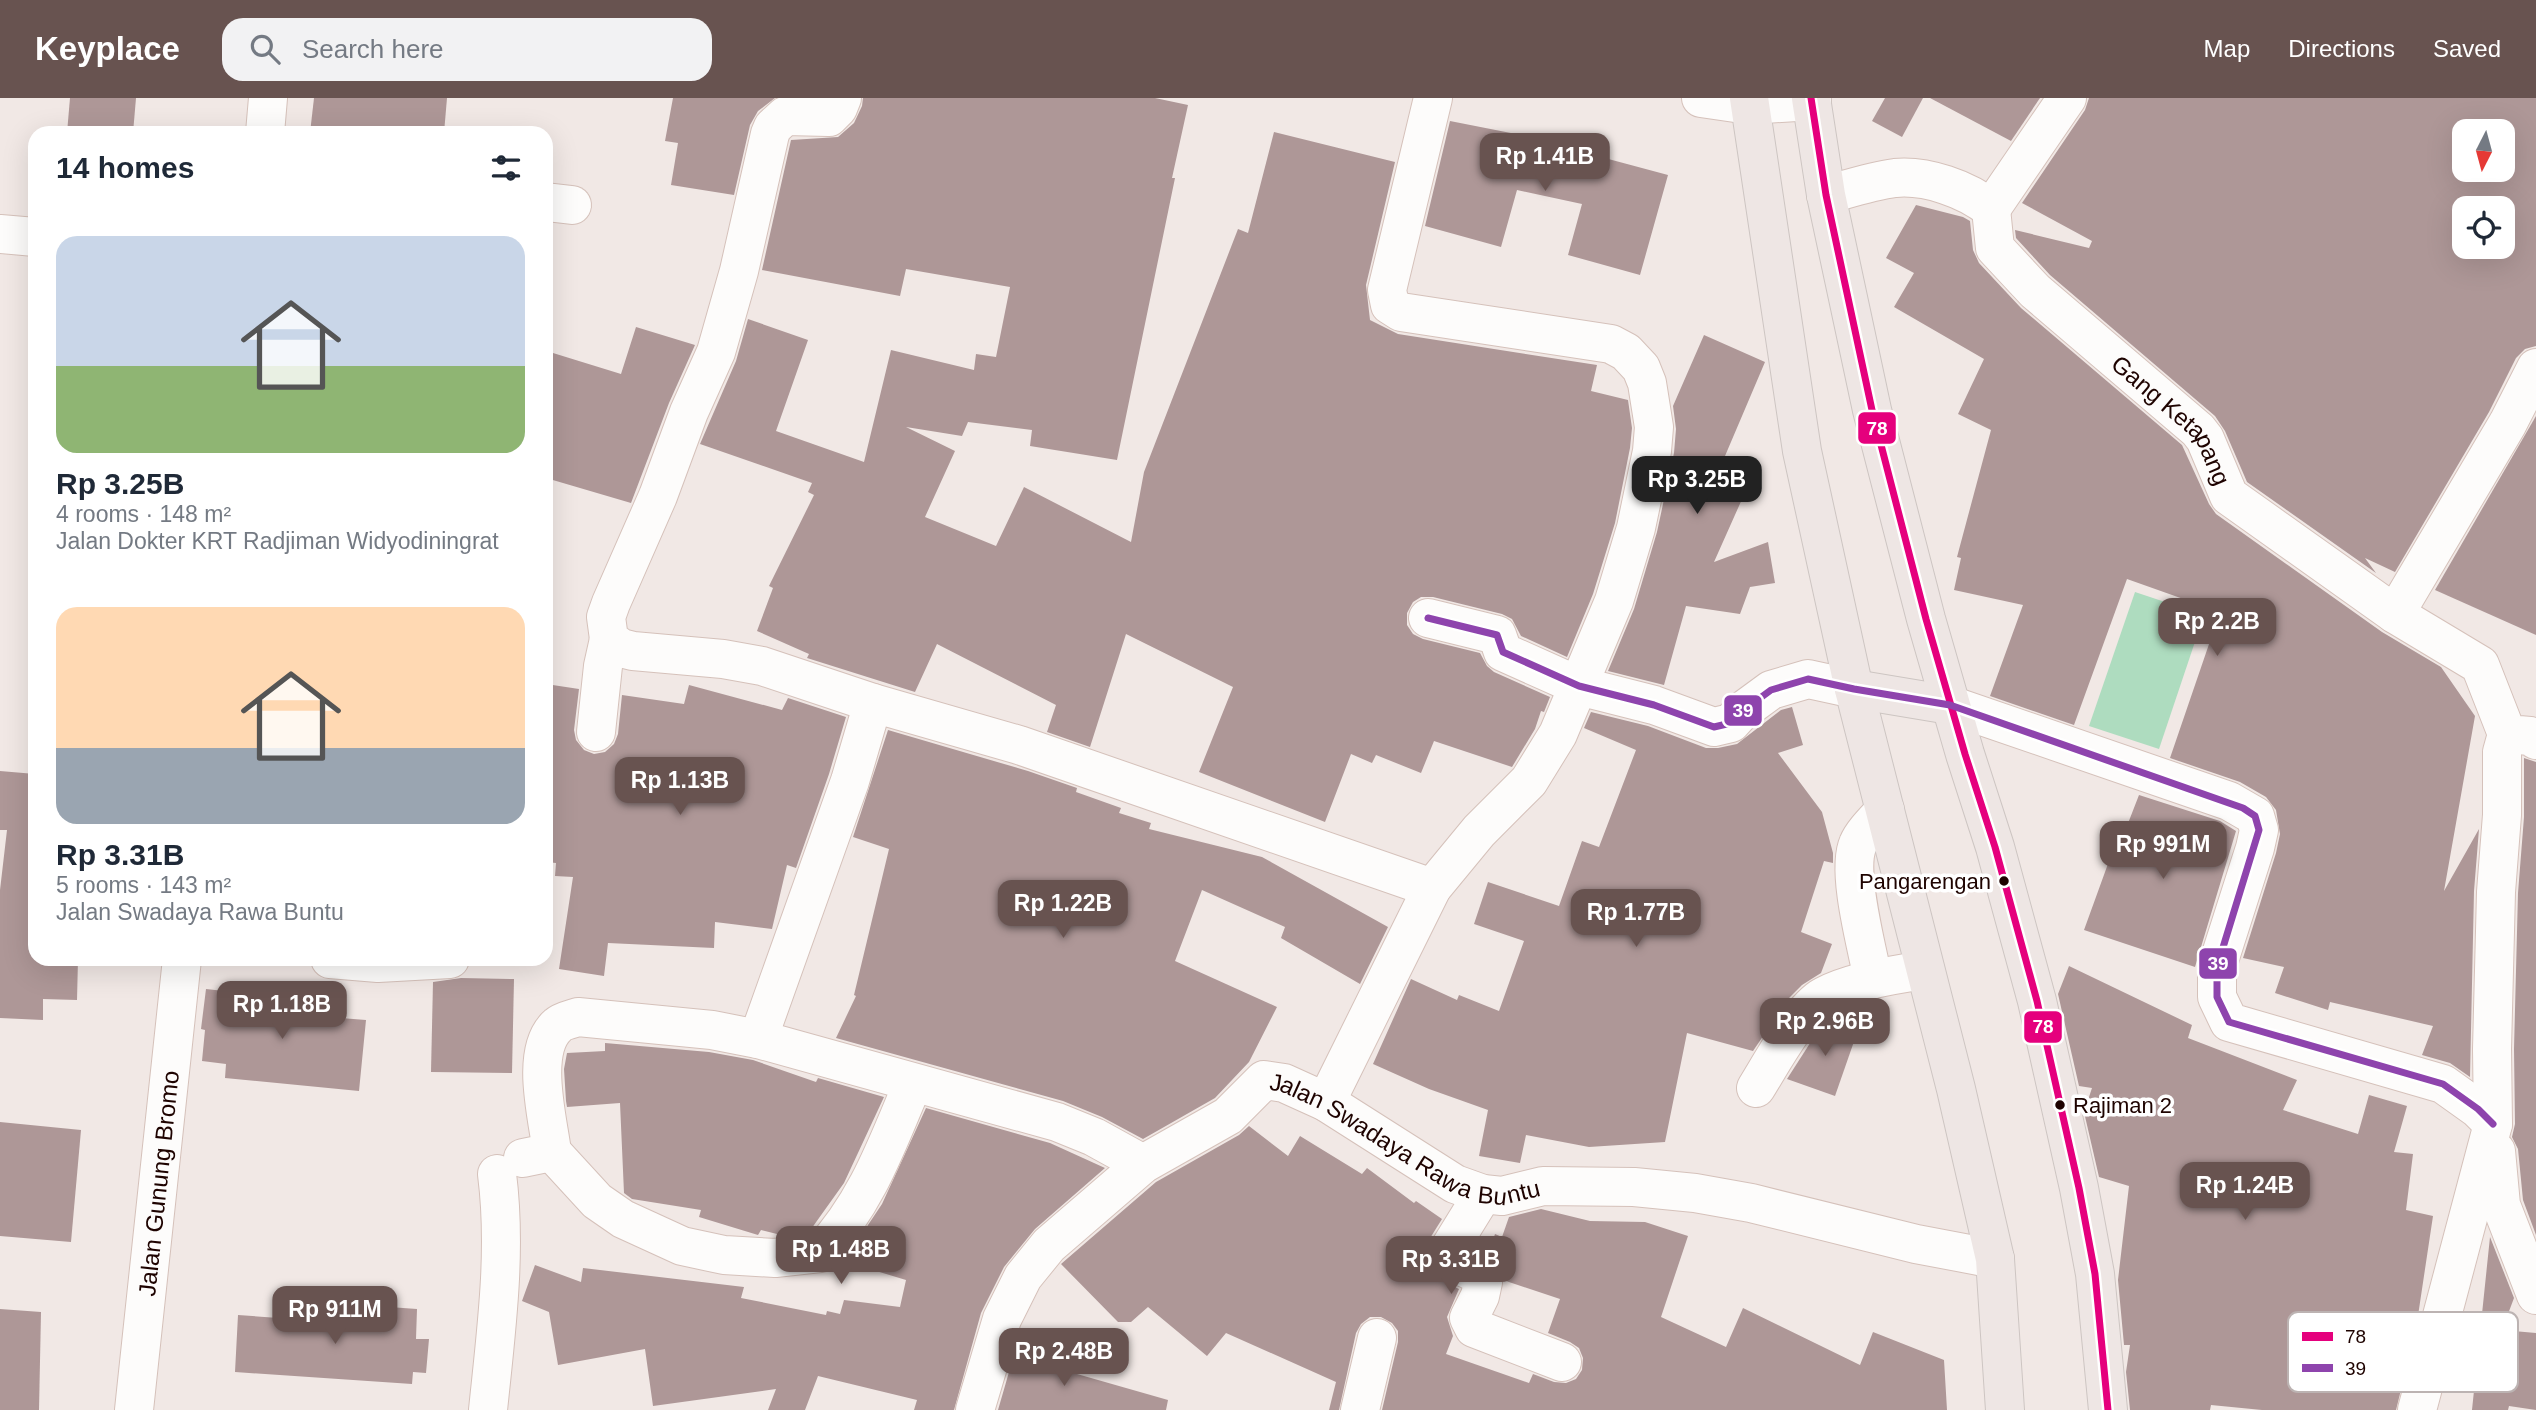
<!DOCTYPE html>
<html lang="en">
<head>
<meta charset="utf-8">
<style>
  body { margin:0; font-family:Arial,sans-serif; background:#f2f2f3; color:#1f2937; height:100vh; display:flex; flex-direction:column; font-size:26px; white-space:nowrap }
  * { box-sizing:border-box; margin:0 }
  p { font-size:23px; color:#747a83 }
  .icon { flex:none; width:38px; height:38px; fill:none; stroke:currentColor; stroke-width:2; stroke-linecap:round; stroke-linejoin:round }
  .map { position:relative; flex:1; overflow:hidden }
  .details { position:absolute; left:28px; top:28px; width:525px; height:840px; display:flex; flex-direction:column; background:#fff; border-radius:21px; box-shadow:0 7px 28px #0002 }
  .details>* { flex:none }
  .needle { width:46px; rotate:186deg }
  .buttons { position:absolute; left:2452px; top:21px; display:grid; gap:14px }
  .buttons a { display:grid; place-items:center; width:63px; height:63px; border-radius:14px; background:#fff; box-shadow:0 7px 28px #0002; font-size:35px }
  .price { position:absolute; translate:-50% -60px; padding:0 16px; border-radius:14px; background:#685350; color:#fff; font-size:23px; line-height:46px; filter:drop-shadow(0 2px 4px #0008) }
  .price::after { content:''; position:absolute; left:50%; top:42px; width:21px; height:16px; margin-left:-10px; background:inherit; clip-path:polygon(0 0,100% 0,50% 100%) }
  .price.on { background:#222; color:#fff }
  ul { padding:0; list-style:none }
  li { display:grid; align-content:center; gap:14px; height:371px; padding:0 28px }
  li span { display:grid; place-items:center; height:217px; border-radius:21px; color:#555 }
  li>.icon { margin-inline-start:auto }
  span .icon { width:126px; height:126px; fill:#fffc; stroke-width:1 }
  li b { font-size:30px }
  h2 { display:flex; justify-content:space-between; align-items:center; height:84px; padding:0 28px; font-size:30px }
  header { display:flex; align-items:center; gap:42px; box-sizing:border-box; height:98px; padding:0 35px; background:#685350; color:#fff }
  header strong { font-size:33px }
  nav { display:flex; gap:38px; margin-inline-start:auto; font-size:24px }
  .search { width:490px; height:63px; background:#f2f2f3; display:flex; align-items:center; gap:18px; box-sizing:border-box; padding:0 24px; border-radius:21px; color:#747a83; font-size:26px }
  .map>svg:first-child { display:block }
</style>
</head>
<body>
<header>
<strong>Keyplace</strong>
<div class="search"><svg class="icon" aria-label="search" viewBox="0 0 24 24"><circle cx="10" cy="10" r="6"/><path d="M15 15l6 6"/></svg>Search here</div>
<nav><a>Map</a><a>Directions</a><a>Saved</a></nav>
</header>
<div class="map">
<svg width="2536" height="1312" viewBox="0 0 2536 1312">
  <rect width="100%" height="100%" fill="#f1e8e5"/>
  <path fill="#aedcbf" d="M2135,494L2204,517L2159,651L2089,628Z"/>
  <g fill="#ae9797" fill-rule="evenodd">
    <path d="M70,0H136L133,35H67Z"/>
    <path d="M314,0H447L444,35H310Z"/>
    <path d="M673,0H775L758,13L750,27L734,97L671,87L678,45L665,43Z"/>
    <path d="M863,0H1155L1188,7L1172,80H1175L1117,362L1030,348L1032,332L968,324L962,338L906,329L955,353L925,419L996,448L1024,389L1131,444L1144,374L1238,131L1248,135L1274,34L1395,64L1366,187L1370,222L1398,236L1597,267L1591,293L1628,302L1632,330L1630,350L1615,425L1593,496L1567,559L1521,538L1512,521L1502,516L1433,499H1421L1413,504L1407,515V527L1413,536L1423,541L1480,555L1487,568L1494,574L1550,599L1544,614L1541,613L1535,631L1512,669L1434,643L1421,675L1376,657L1372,665L1351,656L1325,724L1199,674L1233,589L1126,536L1090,649L1047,634L1056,607L937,546L915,594L807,560L809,556L757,533L773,490L769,488L814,397L808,394L812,385L700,346L736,263L748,221L808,242L776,333L864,364L891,252L974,272L976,256L996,259L1010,189L906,171L900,198L762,172L791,42L838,39L854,25L862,8Z"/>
    <path d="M1885,0H1923L1902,39L1872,23Z"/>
    <path d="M1930,0H2040L2011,43Z"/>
    <path d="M2089,0H2536V248L2525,251L2516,260L2489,314L2395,474L2365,460L2376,475L2247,384L2225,333L2215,318L2050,177L2016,140L2015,132L2089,150L2092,143L2022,105L2085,12ZM2464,33H2502V72H2464ZM2464,110H2502V149H2464Z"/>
    <path d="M1450,23L1587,50L1586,55L1668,77L1640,177L1568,157L1582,106L1517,92L1501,149L1425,128Z"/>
    <path d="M1916,107L1963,119L1970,123L1973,152L1979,165L2021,210L2182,347L2209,406L2216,416L2382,534L2441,569L2475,618L2444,793L2479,731L2474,793L2470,979L2450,965L2422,957L2433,928L2330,904L2328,912L2275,895L2284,869L2243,860L2276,755L2280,736L2276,712L2266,699L2240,684L2170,660L2220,514L2127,481L2074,627L1990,598L2023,507L1954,492L1961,460L1957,459L1991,332L1958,316L1984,261L1894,209L1914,175L1886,160Z"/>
    <path d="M636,229L695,247L669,305L631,405L546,380V279L553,255L621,276Z"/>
    <path d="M1704,237L1765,264L1725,358L1755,372L1714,464L1768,444L1775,485L1750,489L1740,516L1686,508L1664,587L1608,573L1634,511L1657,434L1674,355L1676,331L1673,308Z"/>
    <path d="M2536,318V537L2435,492Z"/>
    <path d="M546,586L579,591L574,632L576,642L584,652L594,656L605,654L614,646L618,636L622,597L684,606L689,587L782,612L788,600L846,619L829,676L796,770L787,767L772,831L715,824L714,850L608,845L604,878L559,871L573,779L555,778L556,765L546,764Z"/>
    <path d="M1792,609L1803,647L1778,655L1822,714L1833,755V765L1824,763L1801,834L1832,846L1821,875L1802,887L1789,900L1753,953L1687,935L1665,1044L1589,1049L1526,1037L1520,1065L1479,1058L1488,1012L1429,991L1373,966L1411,881L1457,902L1459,897L1499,913L1524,843L1474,826L1488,784L1559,808L1582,743L1599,749L1636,652L1584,630L1591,614L1648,628L1706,650H1718L1737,646L1781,612Z"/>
    <path d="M888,632L1028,673L1077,690L1076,694L1121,710L1119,715L1151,725L1149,731L1262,759L1388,829L1360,886L1281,840L1285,829L1202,792L1175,863L1277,909L1249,964L1215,1000L1143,1041L1102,1019L1063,1003L836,940L856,898L854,897L889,751L853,739Z"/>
    <path d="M2524,660L2536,664V1137L2523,1102L2518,1051L2512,1039L2515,1026L2514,951L2518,795L2524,719Z"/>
    <path d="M0,673L35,676V861H78L77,902L43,901V922L0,920V792L7,732H0Z"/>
    <path d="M2139,697L2220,723L2236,733L2195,869L2084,832L2109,763L2113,764Z"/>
    <path d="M2069,868L2192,927L2188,940L2297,982L2283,1012L2358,1036L2369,997L2407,1008L2394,1054L2413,1056L2406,1112L2433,1118L2416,1231L2396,1312H2262L2211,1307L2210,1312H2130L2126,1274L2130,1247H2124L2118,1182L2129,1088L2099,1079L2084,1014L2092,990L2079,988L2058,896Z"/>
    <path d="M461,880L514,881L512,975L431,974L433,884Z"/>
    <path d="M206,891L331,905L328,919L366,922L359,993L225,980L226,966L202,963L205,932L201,931Z"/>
    <path d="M1829,922L1858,932L1835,998L1787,981L1814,939Z"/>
    <path d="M605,945L709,954L753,962L816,984L818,980L884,999L844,1085L809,1134L796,1133L795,1136L781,1137L761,1132L758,1137L699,1119L701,1112L632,1101L624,1095L620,1005L567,1009L566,1003L564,971L567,955L605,953Z"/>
    <path d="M926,1010L1050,1045L1105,1070L1035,1131L1004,1169L981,1215L954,1312H914L917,1302L818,1278L805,1312H768L776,1291L653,1308L645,1251L558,1267L549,1214L522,1203L535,1167L581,1184L583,1170L744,1189L741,1200L826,1217L827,1213L840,1216L844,1202L900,1209L906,1182L853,1166L856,1156L850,1154L882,1106Z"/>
    <path d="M0,1024L81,1032L71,1144L0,1138Z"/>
    <path d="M1249,1028L1288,1058L1300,1038L1362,1076L1367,1070L1414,1105L1416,1103L1442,1121L1427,1145L1424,1161L1427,1172L1436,1180L1459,1191L1447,1219L1453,1238L1446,1256L1529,1285L1533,1276L1554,1284L1566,1285L1576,1281L1582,1272L1583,1260L1579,1250L1570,1244L1548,1235L1560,1201L1503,1182L1502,1172L1488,1157L1495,1136L1502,1139L1509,1119L1541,1111L1590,1123L1645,1124L1688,1138L1661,1219L1726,1249L1743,1210L1860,1267L1873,1234L1944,1262L1947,1312H1382L1398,1244V1233L1392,1225L1381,1219H1370L1361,1226L1356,1235L1339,1312H1329L1336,1284L1226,1235L1207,1258L1148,1209L1131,1224H1118L1061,1166L1156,1084L1239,1037Z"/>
    <path d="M2490,1139L2514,1200L2502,1232L2536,1235V1312L2509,1308L2508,1312H2472Z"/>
    <path d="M361,1207L417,1211L416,1241H429L426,1275L413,1274L412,1286L235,1274L238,1217L334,1224L335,1216L360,1218Z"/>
    <path d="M0,1211L41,1214L39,1312H0Z"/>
    <path d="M1020,1236L1042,1242L1035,1264L1168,1302L1166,1312H998Z"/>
  </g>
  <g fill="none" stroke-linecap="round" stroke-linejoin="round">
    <g stroke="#d5c1ba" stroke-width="40">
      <g id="street">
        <path d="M842,0L838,10L829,19L785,18L773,29L770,36L739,173L716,254L689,314L658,398L611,505L606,519L609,541L621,550L633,553L723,561L762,568L873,605L1019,647L1432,790"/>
        <path d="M1701,0L1749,7L1812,3"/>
        <path d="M265,35L268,0"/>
        <path id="s1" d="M1826,97C1848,91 1872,83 1895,80C1926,77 1967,91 1991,111L1995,150L2035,193L2198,332L2205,341L2229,398L2395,516L2480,567L2507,636L2530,638L2536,642"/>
        <path d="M546,104L572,107"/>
        <path d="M1991,111L2067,0"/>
        <path d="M0,136L35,139"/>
        <path d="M2395,516L2508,325L2536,270"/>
        <path d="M1428,520L1497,537L1503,554L1579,588L1654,607L1714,629L1731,625L1741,614L1771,592L1808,581L1854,591"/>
        <path d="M1950,607L2229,703L2255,718L2259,732L2255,750L2217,869V899L2229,924L2443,986L2478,1011L2493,1026"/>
        <path d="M596,634L603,568L609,541"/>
        <path d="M330,861L378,865L450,861"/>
        <path d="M1873,881C1867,850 1846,773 1858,746C1863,734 1876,722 1885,712"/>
        <path d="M758,941L850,683L873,605"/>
        <path d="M1756,990C1771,966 1801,910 1824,898C1849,884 1897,876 1925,872"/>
        <path d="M1326,1004L1432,790L1479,733L1529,683L1558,636L1614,503L1636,430L1652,353L1654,329L1647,285L1641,270L1626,254L1611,246L1401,214L1390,207L1387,192L1433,0"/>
        <path d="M2496,1053L2501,1107L2536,1197"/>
        <path d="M552,1054L597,1103L623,1121L682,1148L724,1157L775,1160L820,1155C867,1104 886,1049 913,985"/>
        <path d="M523,1060L552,1054C548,1021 529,952 558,927C562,923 572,921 578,919L712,932L758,941L1057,1024L1094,1039L1143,1066"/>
        <path d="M1483,1096L1446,1156V1161L1478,1176L1483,1184L1480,1198L1469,1220L1474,1230L1562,1264"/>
        <path id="s2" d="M134,1312L182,861"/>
        <path d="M488,1312C496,1234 507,1154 497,1076"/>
        <path id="s3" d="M975,1312L1002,1221L1023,1179L1049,1147L1143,1066L1228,1018L1264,982L1284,985L1326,1004L1455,1086L1483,1096L1502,1098L1543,1088L1634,1089L1695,1095L1751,1105L1916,1146L1995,1161"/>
        <path d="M1360,1312L1377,1240"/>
        <path d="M2417,1312L2493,1026L2492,951L2496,794L2502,717V654L2507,636"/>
      </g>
    </g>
    <g stroke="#cdc5c2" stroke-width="40">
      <g id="primary">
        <path d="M1749,0L1802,353L1854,591L1956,991L1995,1161L2005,1312"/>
        <path d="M1811,0L1826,97L1872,312L1926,521L1965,656L1995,749L2037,903L2079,1090L2095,1176L2108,1312"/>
        <path d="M1854,591L1950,607"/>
      </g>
    </g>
    <use href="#street" stroke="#fdfcfb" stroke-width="38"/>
    <use href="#primary" stroke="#eee6e4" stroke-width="38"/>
    <g stroke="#fff" stroke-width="12">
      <path id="bus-1" d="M1811,0L1826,97L1872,312L1926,521L1965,656L1995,749L2037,903L2079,1090L2095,1176L2108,1312"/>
    </g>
    <g stroke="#fff" stroke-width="12">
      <path id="bus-2" d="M1428,520L1497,537L1503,554L1579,588L1654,607L1714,629L1731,625L1741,614L1771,592L1808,581L1854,591L1950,607L2243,710L2255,718L2259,732L2217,869V899L2229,924L2443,986L2478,1011L2493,1026"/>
    </g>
    <use href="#bus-1" stroke="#e5007d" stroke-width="7"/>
    <use href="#bus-2" stroke="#8e44ad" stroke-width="7"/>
  </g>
  <g fill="#1e0300" stroke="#fff" stroke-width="2.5">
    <circle cx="2004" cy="783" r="6"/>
    <circle cx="2060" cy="1007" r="6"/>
  </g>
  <g text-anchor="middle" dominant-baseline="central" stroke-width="7" stroke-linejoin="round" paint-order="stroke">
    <g font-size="22" fill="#1e0300" stroke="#fff" text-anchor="end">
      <text x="1991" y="783">Pangarengan</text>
      <text x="2073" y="1007" text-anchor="start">Rajiman 2</text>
    </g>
    <g font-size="24" fill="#1e0300" stroke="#fff">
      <text stroke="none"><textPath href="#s1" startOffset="462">Gang Ketapang</textPath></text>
      <text stroke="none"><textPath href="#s3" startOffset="612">Jalan Swadaya Rawa Buntu</textPath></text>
      <text stroke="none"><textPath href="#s2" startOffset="228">Jalan Gunung Bromo</textPath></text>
    </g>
  </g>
  <rect x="2288" y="1214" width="230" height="80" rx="10" fill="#fff" stroke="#bcb3b2" stroke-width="2"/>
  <rect x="2302" y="1234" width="31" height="9" fill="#e5007d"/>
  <rect x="2302" y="1266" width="31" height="8" fill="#8e44ad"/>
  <g font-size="19" fill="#1e0300">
    <text x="2345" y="1245">78</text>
    <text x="2345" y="1277">39</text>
  </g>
  <g stroke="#fff" stroke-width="2.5">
    <rect x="1857" y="313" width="40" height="34" rx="7" fill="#e5007d"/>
    <rect x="1723" y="596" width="40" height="33" rx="7" fill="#8e44ad"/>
    <rect x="2198" y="849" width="40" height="33" rx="7" fill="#8e44ad"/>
    <rect x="2023" y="912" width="40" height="34" rx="7" fill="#e5007d"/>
  </g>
  <g font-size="19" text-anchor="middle" font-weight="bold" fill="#fff">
    <text x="1877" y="337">78</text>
    <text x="1743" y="619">39</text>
    <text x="2218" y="872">39</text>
    <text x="2043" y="935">78</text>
  </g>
</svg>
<div class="buttons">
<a><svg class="needle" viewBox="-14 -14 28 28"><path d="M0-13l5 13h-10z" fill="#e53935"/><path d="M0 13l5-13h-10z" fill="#747a83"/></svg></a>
<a><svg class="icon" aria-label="locate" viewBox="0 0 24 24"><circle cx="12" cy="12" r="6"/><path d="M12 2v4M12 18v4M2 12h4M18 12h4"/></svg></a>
</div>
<b class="price" style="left:1545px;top:95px">Rp 1.41B</b>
<b class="price on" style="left:1697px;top:418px">Rp 3.25B</b>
<b class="price" style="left:2217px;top:560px">Rp 2.2B</b>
<b class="price" style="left:680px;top:719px">Rp 1.13B</b>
<b class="price" style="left:2163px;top:783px">Rp 991M</b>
<b class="price" style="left:1063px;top:842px">Rp 1.22B</b>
<b class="price" style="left:1636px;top:851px">Rp 1.77B</b>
<b class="price" style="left:282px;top:943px">Rp 1.18B</b>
<b class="price" style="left:1825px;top:960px">Rp 2.96B</b>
<b class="price" style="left:2245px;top:1124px">Rp 1.24B</b>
<b class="price" style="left:841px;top:1188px">Rp 1.48B</b>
<b class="price" style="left:1451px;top:1198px">Rp 3.31B</b>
<b class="price" style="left:335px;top:1248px">Rp 911M</b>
<b class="price" style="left:1064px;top:1290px">Rp 2.48B</b>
<section class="details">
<h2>14 homes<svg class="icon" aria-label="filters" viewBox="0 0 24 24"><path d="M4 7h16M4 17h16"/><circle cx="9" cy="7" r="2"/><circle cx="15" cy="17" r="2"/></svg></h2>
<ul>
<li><span style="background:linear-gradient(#c9d6e8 60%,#8fb573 0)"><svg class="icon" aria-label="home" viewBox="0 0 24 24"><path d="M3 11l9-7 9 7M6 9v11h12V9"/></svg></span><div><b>Rp 3.25B</b><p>4 rooms · 148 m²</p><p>Jalan Dokter KRT Radjiman Widyodiningrat</p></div></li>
<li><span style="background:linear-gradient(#ffd9b3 65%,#9aa5b1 0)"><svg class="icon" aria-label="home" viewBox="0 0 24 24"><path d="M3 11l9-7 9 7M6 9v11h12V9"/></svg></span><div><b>Rp 3.31B</b><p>5 rooms · 143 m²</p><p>Jalan Swadaya Rawa Buntu</p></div></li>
</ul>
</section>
</div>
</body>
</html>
